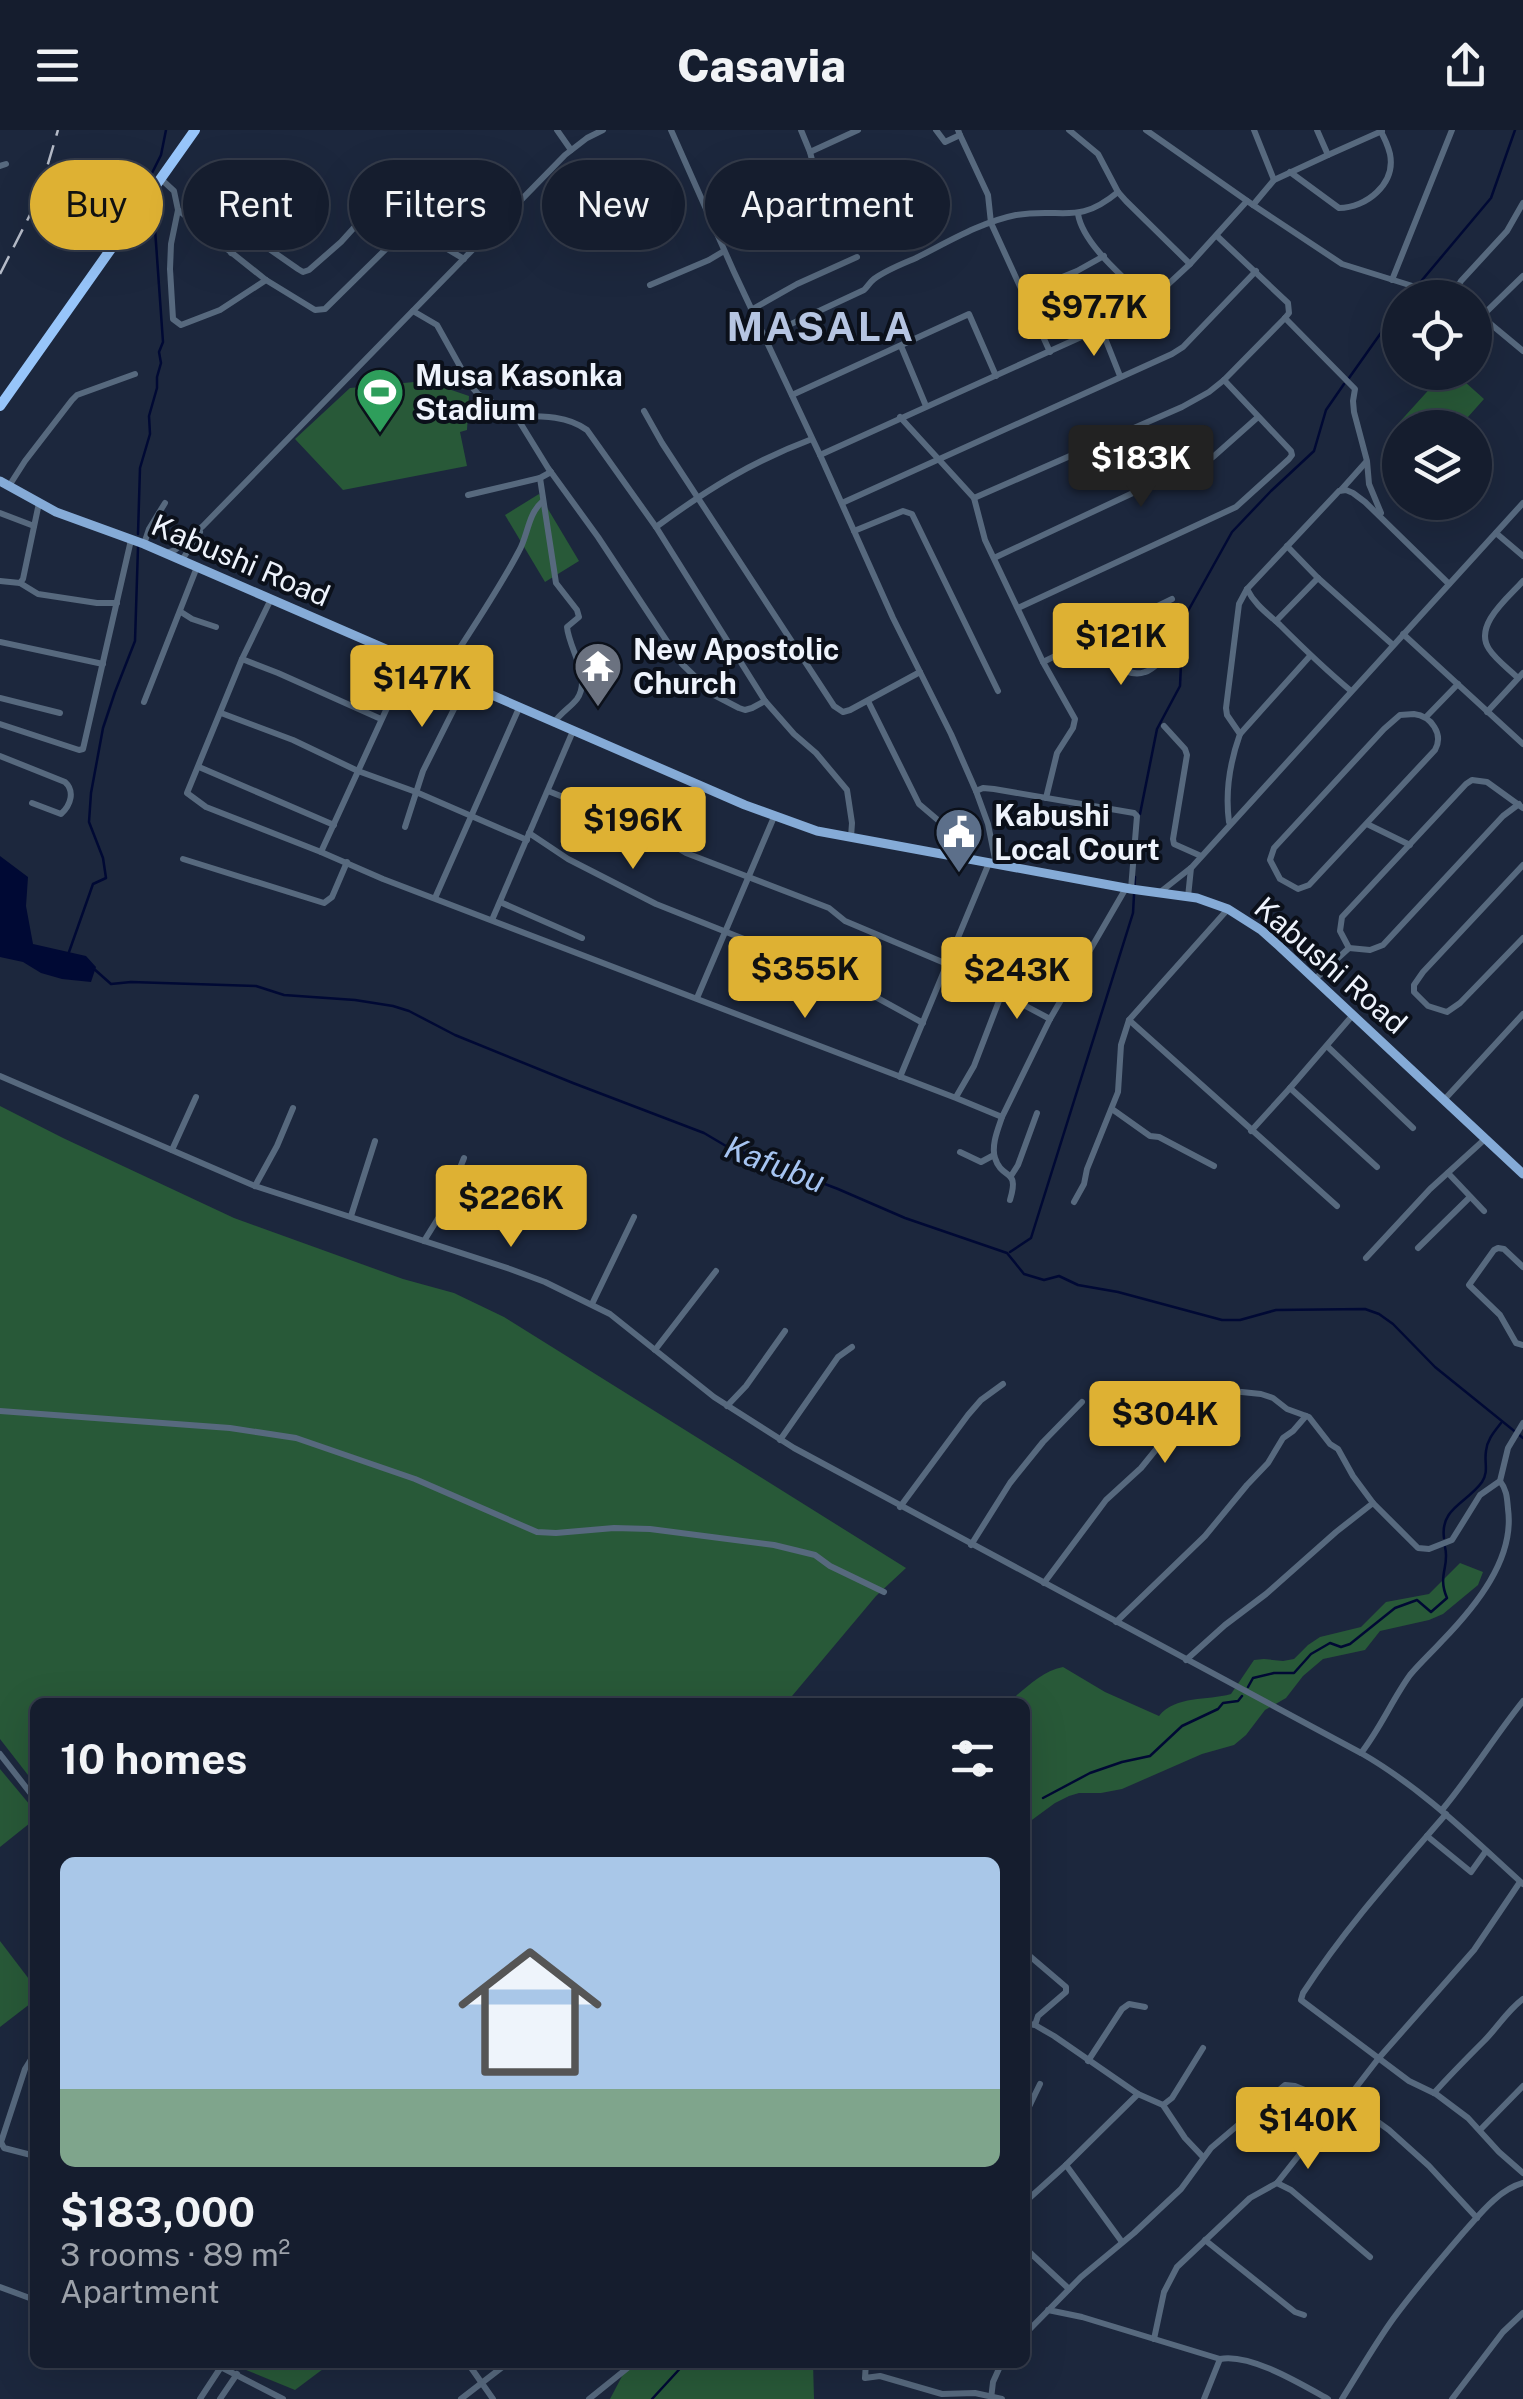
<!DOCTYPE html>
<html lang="en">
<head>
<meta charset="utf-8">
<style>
  body { margin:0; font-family:"Public Sans",sans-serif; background:#222a3a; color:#f1f3f6; height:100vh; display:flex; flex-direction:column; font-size:38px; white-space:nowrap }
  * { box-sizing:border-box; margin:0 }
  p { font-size:32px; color:#9da2aa }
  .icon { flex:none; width:55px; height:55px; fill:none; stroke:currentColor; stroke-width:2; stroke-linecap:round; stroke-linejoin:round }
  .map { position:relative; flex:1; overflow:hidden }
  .drawer { position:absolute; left:30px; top:1568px; width:1000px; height:670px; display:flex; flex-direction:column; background:#151d2e; border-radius:15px; box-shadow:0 10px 40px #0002,0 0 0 2px #343b4a }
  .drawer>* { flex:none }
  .top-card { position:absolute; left:30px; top:30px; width:1000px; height:90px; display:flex; gap:20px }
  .controls { position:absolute; left:1382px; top:150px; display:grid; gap:20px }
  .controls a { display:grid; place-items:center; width:110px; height:110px; border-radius:50%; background:#151d2e; box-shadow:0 10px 40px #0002,0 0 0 2px #343b4a; font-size:50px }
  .price { position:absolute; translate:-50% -85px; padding:0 22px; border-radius:10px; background:#deb133; color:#111; font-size:32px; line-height:65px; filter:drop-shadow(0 2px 5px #0008) }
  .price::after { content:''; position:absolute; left:50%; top:60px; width:30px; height:22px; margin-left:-15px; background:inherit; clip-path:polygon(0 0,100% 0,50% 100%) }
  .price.active { background:#222; color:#fff }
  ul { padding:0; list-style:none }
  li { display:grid; align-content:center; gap:20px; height:530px; padding:0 30px }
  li+li { border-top:2px solid #343b4a }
  li span { display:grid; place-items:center; height:310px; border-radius:15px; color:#555 }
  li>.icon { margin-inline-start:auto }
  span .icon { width:180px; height:180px; fill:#fffc; stroke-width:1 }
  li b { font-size:42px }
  h2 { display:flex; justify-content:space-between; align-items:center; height:120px; padding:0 30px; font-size:42px }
  .tag { padding:0 35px; border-radius:45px; background:#151d2e; box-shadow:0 10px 40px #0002,0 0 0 2px #343b4a; font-size:35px; line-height:90px }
  .tag.active { background:#deb133; color:#111 }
  header { display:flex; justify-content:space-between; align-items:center; height:130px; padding:0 30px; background:#151d2e; font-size:45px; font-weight:800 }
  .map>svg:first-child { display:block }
</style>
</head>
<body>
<header><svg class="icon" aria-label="menu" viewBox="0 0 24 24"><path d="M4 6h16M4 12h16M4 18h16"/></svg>Casavia<svg class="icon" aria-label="share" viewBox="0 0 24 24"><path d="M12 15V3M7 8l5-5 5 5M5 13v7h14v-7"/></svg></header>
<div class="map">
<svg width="1523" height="2269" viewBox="0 0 1523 2269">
  <rect width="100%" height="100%" fill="#1c273d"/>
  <g fill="#285938">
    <path d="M1444,243H1455L1484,269L1459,297L1400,298V299L1396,296Z"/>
    <path d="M425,251L469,266L467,300L460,302L467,336L343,360L295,309L350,258Z"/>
    <path d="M539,364L579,431L545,452L505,385Z"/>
    <path d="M0,976L63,1008L234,1088L403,1149L454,1163L504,1187L906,1438L876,1466L787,1572H35V1654L0,1609Z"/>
    <path d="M1460,1433L1483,1442L1478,1455L1443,1484L1429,1490L1380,1501L1365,1520L1323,1529L1303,1546L1286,1568L1265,1580L1246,1605L1234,1615L1202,1624L1122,1659L1101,1663H1079L1069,1666L1055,1673L1025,1695V1572H1008C1026,1559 1041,1541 1063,1537L1105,1562L1159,1586C1176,1565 1207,1571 1231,1564L1254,1530L1264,1529L1283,1531L1294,1529L1308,1515L1320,1507L1361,1497L1386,1472L1429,1464Z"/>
    <path d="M0,1639L35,1681V1689L0,1717Z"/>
    <path d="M0,1811L35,1857V1870L0,1897Z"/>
    <path d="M229,2233H331L295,2260Z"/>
    <path d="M629,2233H813L814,2269H610Z"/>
  </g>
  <path fill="#000934" d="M0,726L28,747L26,776L33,814L86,826L96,837L91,852L62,849L41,843L23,832L0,827Z"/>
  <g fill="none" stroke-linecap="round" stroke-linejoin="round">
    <g stroke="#000934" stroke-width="2.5">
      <path d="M147,53L161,25L166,0"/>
      <path d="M1407,168L1491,68L1515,0"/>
      <path d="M1349,248L1400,176"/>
      <path d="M138,404L140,338L150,304L149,286L157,258V247L161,233L159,222L163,212L155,99L163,72L157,61"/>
      <path d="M1140,684L1157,599L1180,556L1183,490L1232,402L1271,361L1314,321L1326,280L1344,254"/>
      <path d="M69,822L93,754L106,748L103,728L89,692L91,663L103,598L115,562L135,511L138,417"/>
      <path d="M93,838L111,854L131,852L256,856L284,865L355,870L393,876L409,881L455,905L573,953L704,1003L726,1016L838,1059L905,1088L1007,1123L1024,1144L1044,1150L1059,1146L1078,1155L1118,1162L1222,1190H1240L1276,1180L1365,1179L1379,1184L1393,1194L1435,1237L1523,1308"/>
      <path d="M1010,1122L1031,1108L1133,783L1135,747"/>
      <path d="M1444,1408C1440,1378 1467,1373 1482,1352C1489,1341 1484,1333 1486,1321C1487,1310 1494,1302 1501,1293"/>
      <path d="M1248,1557L1253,1548L1274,1543H1294L1311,1524L1330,1513L1341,1517L1350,1514L1395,1478L1417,1470L1431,1482L1447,1468C1437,1445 1450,1436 1445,1417"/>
      <path d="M1043,1668L1090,1643L1122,1632L1150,1626L1182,1596L1218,1579L1223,1573L1238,1571L1242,1566"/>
      <path d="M1025,1681L1029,1678"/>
      <path d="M652,2269L686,2232"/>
    </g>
    <g stroke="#57697e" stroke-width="6">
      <path d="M557,0L571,20"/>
      <path d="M671,0L734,142L820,325L893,488L951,604L976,661L988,694L996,734"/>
      <path d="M801,0L810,22L820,61"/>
      <path d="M936,0L945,12L960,5L958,0"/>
      <path d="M1069,0L1098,24L1118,62L1126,71L1190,134"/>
      <path d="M1146,0L1253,75L1342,134L1451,168"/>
      <path d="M1254,0L1274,50"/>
      <path d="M960,5L988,65L991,93L1050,222"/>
      <path d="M810,22L858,0"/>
      <path d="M1328,25L1382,1"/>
      <path d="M0,36L6,34"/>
      <path d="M1290,42L1339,78C1366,78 1396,54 1390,24C1388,16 1384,7 1380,0"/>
      <path d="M161,49L174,61L178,80L266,150L315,180L325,179L391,114L403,111L422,119L444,117L464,129"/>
      <path d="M1253,75L1274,50L1328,25L1317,0"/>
      <path d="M178,80L171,114L170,139L173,189L181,195L220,180L266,150"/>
      <path d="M1078,84C1083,115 1127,150 1149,172"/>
      <path d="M231,123L243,109L252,107L298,139L303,142L309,140L341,112L370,80C387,84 400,99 412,112"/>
      <path d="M1392,150L1452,0"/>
      <path d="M650,155L709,130L724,121"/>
      <path d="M1023,163L1077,141L1104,126"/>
      <path d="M1451,168L1461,151L1507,101L1523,73"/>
      <path d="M751,180L797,154L857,127"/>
      <path d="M413,181L437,195L471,256L478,264L516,286L548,338L598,407L682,534L714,565L739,578L745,580L752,578L765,571L656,397L587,300C567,285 540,286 516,286"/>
      <path d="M1475,181L1523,221"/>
      <path d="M1482,186L1523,146"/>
      <path d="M1285,188L1355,259L1353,271L1354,282L1367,331L1369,354L1381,383"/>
      <path d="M1101,198L1120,246"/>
      <path d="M763,207L864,160C868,156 870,152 874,149C886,140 902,134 916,128C948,112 981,92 1016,85C1063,77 1077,96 1118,62"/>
      <path d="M901,216L926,276"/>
      <path d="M792,265L969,184L996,246"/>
      <path d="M644,281L662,313L834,576L843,582L850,580L920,542"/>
      <path d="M900,287L974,368L985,410L1043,532L1075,589L1073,598L1057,623L1046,668"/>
      <path d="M820,325L1101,198L1149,172L1190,134L1247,71"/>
      <path d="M540,348L556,453L577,480L579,487L567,497C569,519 592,548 577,569C570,578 560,583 554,593"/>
      <path d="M9,356L25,331L72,270L77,265L135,244"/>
      <path d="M1341,360L1366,332"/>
      <path d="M468,365L540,348L551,342"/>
      <path d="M974,368L1182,277L1209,262L1224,250L1285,188L1289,183L1288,173L1217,106"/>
      <path d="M842,373L1172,224L1183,217L1256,141"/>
      <path d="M0,383L34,396"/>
      <path d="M656,397C708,359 751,332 812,309"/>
      <path d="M854,401L903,381L912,384L998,561"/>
      <path d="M1496,403L1523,426"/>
      <path d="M144,414L149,399L165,373"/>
      <path d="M1287,416L1318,448L1393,515"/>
      <path d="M166,423L175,420L203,396L565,25L587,8L603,0"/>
      <path d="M994,428L1135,362L1196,338L1213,327L1258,287"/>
      <path d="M182,430L200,402"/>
      <path d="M0,451L20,453L23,449L39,373"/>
      <path d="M20,453L38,464L97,473H117"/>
      <path d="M1247,459C1255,475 1267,483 1280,495C1303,518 1326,540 1351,561"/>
      <path d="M271,469L242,529L187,663L206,677L321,722"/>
      <path d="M1018,478L1236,377L1289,329L1292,325L1291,321L1224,250"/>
      <path d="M181,482L192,489L216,497"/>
      <path d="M1276,491L1318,448"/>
      <path d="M1403,504L1523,614"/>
      <path d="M1088,510C1097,526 1126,549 1145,542C1153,540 1160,531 1166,526"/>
      <path d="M0,512L103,534"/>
      <path d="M242,529L278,543L381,589"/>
      <path d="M409,530L321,722L383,749L956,968L1002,987L1050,889L1126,758"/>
      <path d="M1043,532L1172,469"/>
      <path d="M443,544C469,503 497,463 519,421C528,405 528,384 542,372"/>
      <path d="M1518,548C1509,539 1496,530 1489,519C1473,495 1509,467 1523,451"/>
      <path d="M0,568L60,583"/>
      <path d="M765,571L794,604L816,623L847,660L852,693L851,707"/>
      <path d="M868,571L919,674L939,691"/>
      <path d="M144,572L197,437"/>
      <path d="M1487,582L1523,543"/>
      <path d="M221,583L293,610L358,641L416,662L527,710"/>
      <path d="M1414,584C1431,586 1444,604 1435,620L1309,755L1298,759L1280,749L1270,730L1274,718L1384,599L1400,585Z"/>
      <path d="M1426,587L1458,554"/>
      <path d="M0,594L79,620L83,619L131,410"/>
      <path d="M1164,596L1185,619L1187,625L1173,709L1174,714L1201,726"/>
      <path d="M1240,604L1310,526"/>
      <path d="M0,626L65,652C75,661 71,675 61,684L32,673"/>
      <path d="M199,637L334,695"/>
      <path d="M548,661L649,701L686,723L829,778L845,791L947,834L1050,889"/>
      <path d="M976,661L983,658L994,659L1134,683L1137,686L1131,759"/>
      <path d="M1229,692C1225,662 1230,632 1240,604L1227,585L1226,578L1239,474L1247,459L1339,361L1346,360L1353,363L1365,372L1449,454"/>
      <path d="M1367,694L1410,715"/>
      <path d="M405,697L423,641L466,555"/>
      <path d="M529,703L568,729L656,774L769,819L821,837L923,893"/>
      <path d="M183,729L324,773L332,767L347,732"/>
      <path d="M1523,735L1423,842L1414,855V862L1428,876L1447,882L1460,873L1523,808"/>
      <path d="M1159,763L1192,737L1523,373"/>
      <path d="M1188,767L1191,738"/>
      <path d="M435,768L519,578"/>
      <path d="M500,772L582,808"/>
      <path d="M1228,779L1129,890L1337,1076"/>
      <path d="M492,790L573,601"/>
      <path d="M1349,818L1340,801L1342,787L1466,654L1472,650L1487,652L1523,678"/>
      <path d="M1349,818L1370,820L1383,815L1503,686L1519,674"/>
      <path d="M1314,850L1349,818"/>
      <path d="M697,868L774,687"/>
      <path d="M1352,886L1290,958L1377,1037"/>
      <path d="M1327,916L1413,998"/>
      <path d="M0,946L255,1056L510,1139L545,1152L610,1184L714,1267L794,1318L1361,1623C1422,1658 1471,1707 1523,1754"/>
      <path d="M900,947L989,733"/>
      <path d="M956,967L974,936L1002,863"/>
      <path d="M1444,970L1523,884"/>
      <path d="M1112,979L1150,1006L1159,1007L1214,1036"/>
      <path d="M1002,987C998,999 991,1015 995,1028C1002,1051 1020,1037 1010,1070"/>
      <path d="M1251,1001L1290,958"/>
      <path d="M172,1020L196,967"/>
      <path d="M960,1022L981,1032L994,1025"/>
      <path d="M1448,1043L1484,1081"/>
      <path d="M1011,1046L1018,1035L1037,983"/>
      <path d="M255,1056L277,1016L293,978"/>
      <path d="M1074,1072L1084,1054L1087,1039L1118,962L1121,915L1129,890"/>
      <path d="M351,1086L375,1011"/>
      <path d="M424,1111L442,1082L464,1028"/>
      <path d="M1418,1118L1470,1067"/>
      <path d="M1366,1128L1430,1059L1485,1009"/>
      <path d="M1523,1137L1504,1119L1498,1118L1494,1120L1469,1155L1500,1185L1516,1213L1523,1215"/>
      <path d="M592,1174L634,1087"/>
      <path d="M655,1220L716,1141"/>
      <path d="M727,1276L746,1256L785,1201"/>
      <path d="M0,1281L230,1298L296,1308L415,1349L537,1402L556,1403L614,1398L650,1399L774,1415L815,1425L830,1436L884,1462"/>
      <path d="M780,1310L838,1227L852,1217"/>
      <path d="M900,1377L968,1285L981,1270L1003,1254"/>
      <path d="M971,1415L1010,1353L1043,1312L1082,1272"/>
      <path d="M1044,1453L1106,1370L1141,1338L1188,1280L1208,1258L1214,1255L1232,1261L1261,1264L1273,1268L1287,1279L1309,1287L1330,1314L1338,1319L1353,1346L1373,1373"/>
      <path d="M1116,1492L1205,1406L1247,1355L1268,1333L1283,1308L1293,1301L1306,1286"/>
      <path d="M1186,1530L1225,1495L1266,1464L1336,1402L1373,1373L1418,1418L1429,1419L1452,1410L1480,1365L1500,1351L1508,1318L1523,1293"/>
      <path d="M1361,1623C1380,1599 1392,1570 1410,1545C1420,1533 1431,1523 1442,1511C1475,1477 1515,1429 1508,1379C1507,1368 1507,1360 1500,1351"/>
      <path d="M0,1624L35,1669"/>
      <path d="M1442,1680C1471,1645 1495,1606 1523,1571"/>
      <path d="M1446,1684C1395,1743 1346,1797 1303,1863L1301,1870L1409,1951L1436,1964L1468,1988L1499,2022L1523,2043"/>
      <path d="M1427,1706L1471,1742L1486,1721"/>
      <path d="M1025,1822L1066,1857V1862L1038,1886L1035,1895"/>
      <path d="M1025,1893L1035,1895L1054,1906L1138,1964L1163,1975L1185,2008L1203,2027"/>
      <path d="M35,1923L25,1939L1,2012L4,2018L35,2026"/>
      <path d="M1088,1931L1122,1879L1129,1874L1145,1877"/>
      <path d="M1434,1963C1450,1945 1467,1928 1484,1911C1498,1897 1507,1881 1523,1869"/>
      <path d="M1346,1969L1389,2000L1429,2036L1477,2088"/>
      <path d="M1163,1975L1172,1968L1203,1918"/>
      <path d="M1025,1985L1040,1954"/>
      <path d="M1480,2000L1523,1956"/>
      <path d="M1066,2035L1122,2112"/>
      <path d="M1277,2053L1291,2060L1370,2127"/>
      <path d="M1025,2072L1066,2035L1138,1964"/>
      <path d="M1205,2110L1295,2182L1304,2185"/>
      <path d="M1025,2118L1069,2159"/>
      <path d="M0,2157L35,2170"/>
      <path d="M1048,2180L1082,2187L1220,2229C1250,2223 1301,2254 1328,2269"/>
      <path d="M1025,2204L1081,2147L1134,2103L1181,2059L1211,2018L1285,1955L1295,1956L1342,1975"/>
      <path d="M1154,2209L1164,2162L1177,2137L1250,2068L1277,2053L1307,2015L1334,1986L1378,1929L1474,1820L1520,1752"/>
      <path d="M211,2232L283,2269"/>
      <path d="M467,2232L493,2269"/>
      <path d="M866,2232L865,2248L880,2246L942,2264L975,2263L1002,2269"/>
      <path d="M200,2269L221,2237"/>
      <path d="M220,2269L237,2244"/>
      <path d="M461,2269L509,2232"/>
      <path d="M589,2269L635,2232"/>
      <path d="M991,2269L993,2252L1002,2232"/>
      <path d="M1204,2269L1220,2229"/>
      <path d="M1342,2269C1359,2242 1375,2214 1393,2189C1415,2159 1439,2131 1463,2103C1480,2084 1498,2060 1523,2053"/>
      <path d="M1452,2269L1503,2202L1523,2183"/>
    </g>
    <path stroke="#85abd7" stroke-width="9" d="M0,351L56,382L144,414L745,675L817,701L1131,759L1197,768L1228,779L1261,800L1279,816L1523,1044"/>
    <path stroke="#97c5fa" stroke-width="10" d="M0,276L195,0"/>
    <path stroke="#b5bbc8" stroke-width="2.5" stroke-dasharray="20 10" stroke-linecap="butt" d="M0,144L37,71L58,0"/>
  </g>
  <defs>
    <g id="stadium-pin" transform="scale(2.5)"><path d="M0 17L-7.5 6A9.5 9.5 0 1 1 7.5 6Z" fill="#2e9e5b" stroke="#0b101a"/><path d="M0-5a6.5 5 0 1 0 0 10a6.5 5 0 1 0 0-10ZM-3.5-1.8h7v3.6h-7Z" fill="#fff"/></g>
    <g id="temple-pin" transform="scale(2.5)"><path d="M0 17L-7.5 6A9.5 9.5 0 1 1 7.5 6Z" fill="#6b7280" stroke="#0b101a"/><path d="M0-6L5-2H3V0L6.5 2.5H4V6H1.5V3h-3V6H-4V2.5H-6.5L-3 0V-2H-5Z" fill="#fff"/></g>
    <g id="civic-pin" transform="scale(2.5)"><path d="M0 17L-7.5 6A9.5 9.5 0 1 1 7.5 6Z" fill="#5c6f8a" stroke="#0b101a"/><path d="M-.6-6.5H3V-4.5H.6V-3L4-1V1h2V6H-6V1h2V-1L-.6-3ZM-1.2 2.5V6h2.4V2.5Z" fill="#fff"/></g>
  </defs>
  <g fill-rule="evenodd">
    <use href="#stadium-pin" x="380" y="262"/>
    <use href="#temple-pin" x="598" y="536"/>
    <use href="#civic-pin" x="959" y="702"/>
  </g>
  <g text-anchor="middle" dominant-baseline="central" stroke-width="8" stroke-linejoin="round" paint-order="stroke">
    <g font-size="30" font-weight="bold" fill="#eef3fc" stroke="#0b101a" text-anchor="start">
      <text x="415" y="245">Musa Kasonka<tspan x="415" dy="34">Stadium</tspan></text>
      <text x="633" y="519">New Apostolic<tspan x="633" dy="34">Church</tspan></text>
      <text x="994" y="685">Kabushi<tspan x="994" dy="34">Local Court</tspan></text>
    </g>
    <g font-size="30" fill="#eef3fc" stroke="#0b101a">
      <text transform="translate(241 430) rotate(23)">Kabushi Road</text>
      <text transform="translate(1331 835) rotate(41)">Kabushi Road</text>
    </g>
    <g font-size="32" font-style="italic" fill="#a6c4f1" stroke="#0b101a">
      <text transform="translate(775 1034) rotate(21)">Kafubu</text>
    </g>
    <g font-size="40" font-weight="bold" letter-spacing="2.5" fill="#b6c5e2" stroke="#0b101a">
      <text x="821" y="196">MASALA</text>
    </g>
  </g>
</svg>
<div class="controls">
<a><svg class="icon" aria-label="locate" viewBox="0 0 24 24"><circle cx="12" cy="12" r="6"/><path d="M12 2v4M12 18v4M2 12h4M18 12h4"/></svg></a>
<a><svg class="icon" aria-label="layers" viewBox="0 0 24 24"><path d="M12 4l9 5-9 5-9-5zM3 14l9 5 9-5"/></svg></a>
</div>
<b class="price" style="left:1094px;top:229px">$97.7K</b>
<b class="price active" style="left:1141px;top:380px">$183K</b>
<b class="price" style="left:1121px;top:558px">$121K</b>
<b class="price" style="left:422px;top:600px">$147K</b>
<b class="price" style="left:633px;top:742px">$196K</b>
<b class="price" style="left:805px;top:891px">$355K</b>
<b class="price" style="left:1017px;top:892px">$243K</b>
<b class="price" style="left:511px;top:1120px">$226K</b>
<b class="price" style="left:1165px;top:1336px">$304K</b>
<b class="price" style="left:1308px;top:2042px">$140K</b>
<div class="top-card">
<a class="tag active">Buy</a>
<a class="tag">Rent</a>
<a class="tag">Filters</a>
<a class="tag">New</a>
<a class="tag">Apartment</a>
</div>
<section class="drawer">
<h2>10 homes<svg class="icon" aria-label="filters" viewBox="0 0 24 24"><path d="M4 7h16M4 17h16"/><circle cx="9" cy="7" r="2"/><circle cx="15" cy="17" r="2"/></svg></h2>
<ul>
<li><span style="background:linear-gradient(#a9c7e8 75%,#7fa58c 0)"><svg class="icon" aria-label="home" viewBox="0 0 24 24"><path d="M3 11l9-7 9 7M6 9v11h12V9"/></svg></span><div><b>$183,000</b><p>3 rooms · 89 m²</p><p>Apartment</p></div></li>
</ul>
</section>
</div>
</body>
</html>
